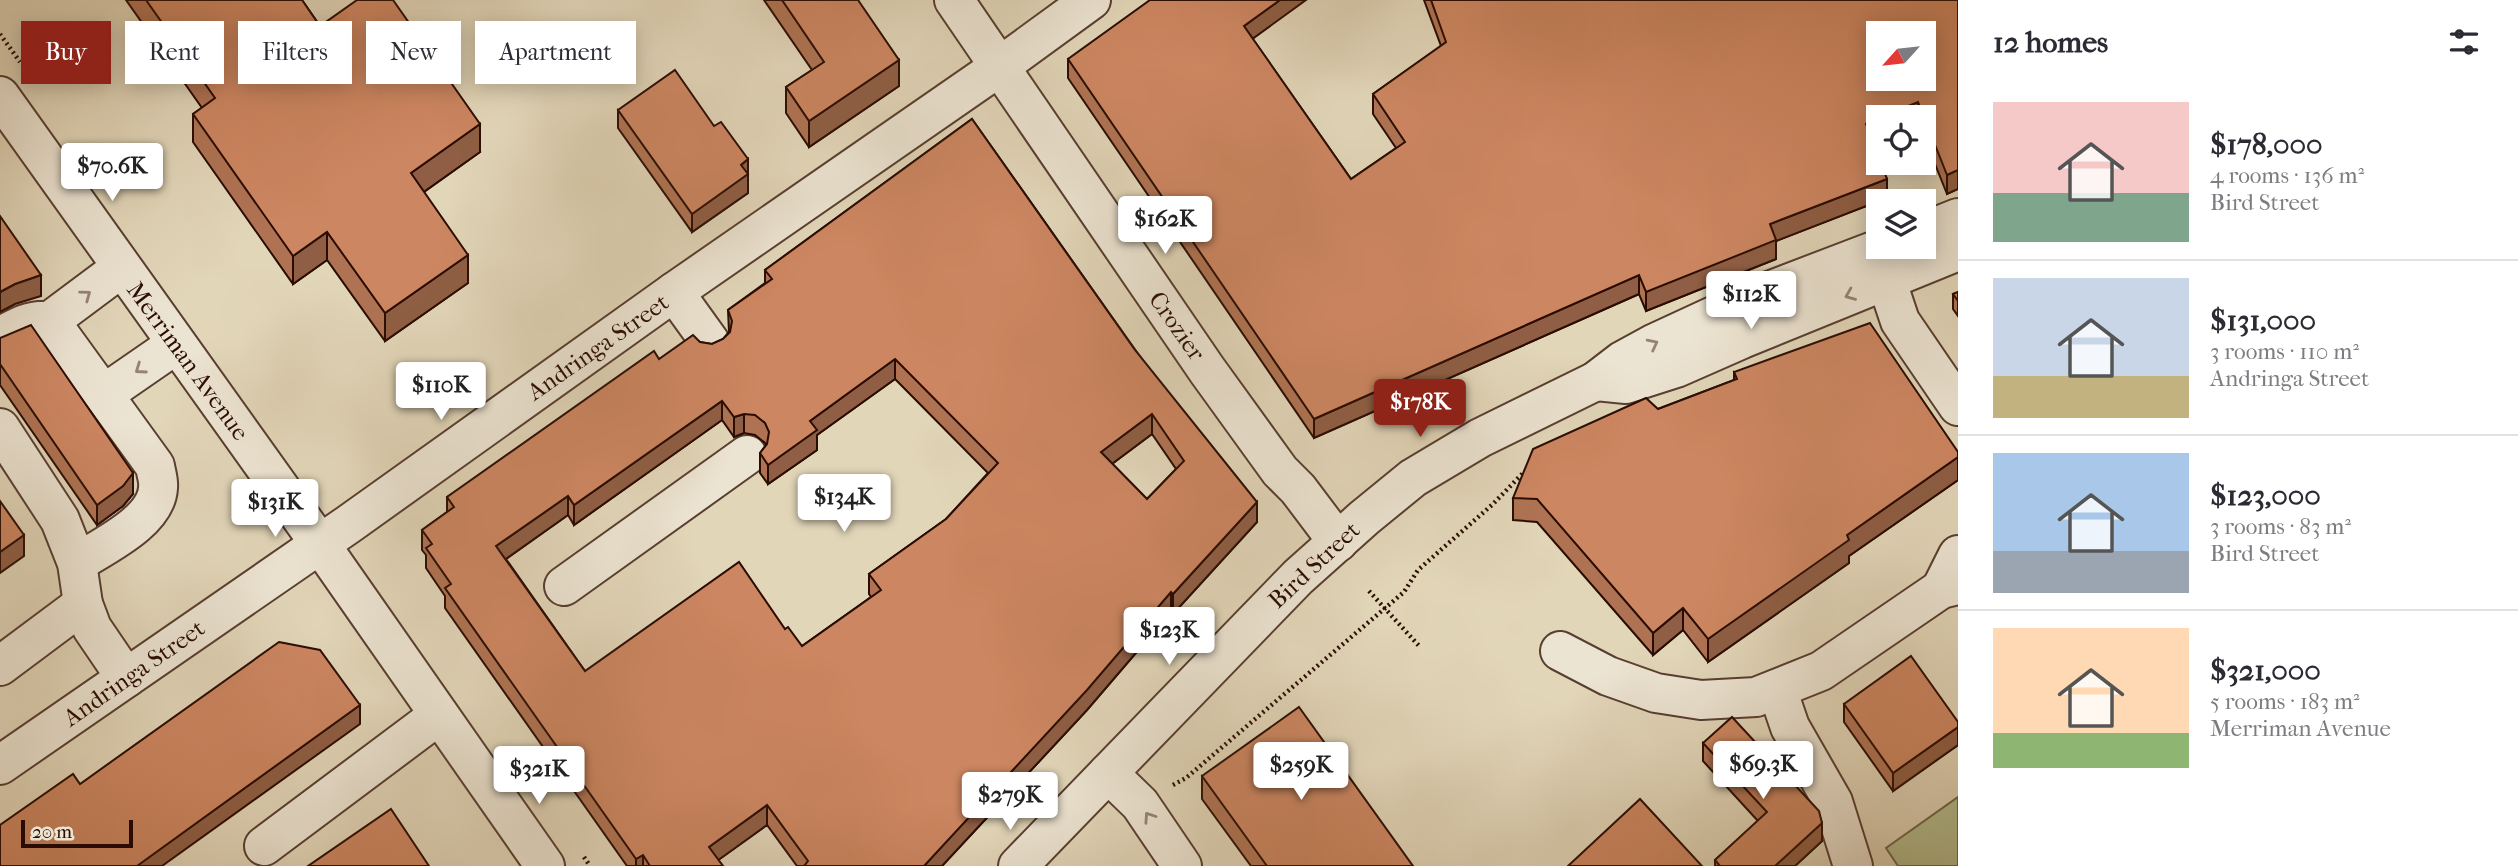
<!DOCTYPE html>
<html lang="en">
<head>
<meta charset="utf-8">
<style>
  body { margin:0; font-family:"IM FELL French Canon",serif; background:#f2f2f3; color:#2b2b33; height:100vh; display:flex; flex-direction:column; font-size:26px; white-space:nowrap }
  * { box-sizing:border-box; margin:0 }
  p { font-size:23px; color:#7c7c81 }
  .icon { flex:none; width:38px; height:38px; fill:none; stroke:currentColor; stroke-width:2; stroke-linecap:round; stroke-linejoin:round }
  .map { position:relative; flex:1; overflow:hidden }
  .side { display:flex; flex-direction:column; background:#fff; width:560px }
  .side>* { flex:none }
  .top-card { position:absolute; left:21px; top:21px; width:665px; height:63px; display:flex; gap:14px }
  .needle { width:46px; rotate:243deg }
  .controls { position:absolute; left:1866px; top:21px; display:grid; gap:14px }
  .controls a { display:grid; place-items:center; width:70px; height:70px; border-radius:0px; background:#fff; box-shadow:0 4px 18px #0003; font-size:35px }
  .scale { position:absolute; left:21px; bottom:18px; width:112px; box-sizing:border-box; padding-left:7px; border:4px solid #2a0c03; border-top:0; font-size:19px; line-height:24px; white-space:nowrap; color:#2a0c03; -webkit-text-stroke:5px #ece4d2; paint-order:stroke }
  .price { position:absolute; translate:-50% -60px; padding:0 16px; border-radius:7px; background:#fff; color:#222; font-size:23px; line-height:46px; filter:drop-shadow(0 2px 4px #0008) }
  .price::after { content:''; position:absolute; left:50%; top:42px; width:21px; height:16px; margin-left:-10px; background:inherit; clip-path:polygon(0 0,100% 0,50% 100%) }
  .price.selected { background:#8f2418; color:#fff }
  ul { padding:0; list-style:none }
  li { display:flex; align-items:center; gap:21px; height:175px; padding:0 35px }
  li+li { border-top:2px solid #e1e1e2 }
  li span { display:grid; place-items:center; flex:none; width:196px; height:140px; border-radius:0px; color:#555 }
  li>.icon { margin-inline-start:auto }
  span .icon { width:84px; height:84px; fill:#fffc; stroke-width:1 }
  li b { font-size:30px }
  h2 { display:flex; justify-content:space-between; align-items:center; height:84px; padding:0 35px; font-size:30px }
  .tag { padding:0 24px; border-radius:0px; background:#fff; box-shadow:0 4px 18px #0003; font-size:24px; line-height:63px }
  .tag.selected { background:#8f2418; color:#fff }
  main { display:flex; flex:1; min-height:0 }
  .map>svg:first-child { display:block }
</style>
</head>
<body>
<main>
<div class="map">
<svg width="1958" height="866" viewBox="0 0 1958 866">
  <rect width="100%" height="100%" fill="#e2d6b9"/>
  <filter id="stains"><feTurbulence type="fractalNoise" baseFrequency=".00286" numOctaves="4"/><feColorMatrix values="0 0 0 0 .2 0 0 0 0 .09 0 0 0 0 .02 0 0 0 .5 -.17"/></filter>
  <radialGradient id="worn" r=".72"><stop offset=".6" stop-color="#630" stop-opacity="0"/><stop offset="1" stop-color="#630" stop-opacity=".3"/></radialGradient>
  <path fill="#b3be8f" stroke="#6e6549" stroke-width="2" d="M1958,797V866H1898L1886,848Z"/>
  <g fill="none" stroke-linecap="round" stroke-linejoin="round">
    <g stroke="#583e30" stroke-width="42">
      <g id="minor">
        <path d="M954,0L1207,370L1280,471L1298,489L1338,542"/>
        <path d="M0,96L320,544L545,866"/>
        <path d="M1923,232L1958,218"/>
        <path d="M1879,258L1900,321L1958,406"/>
        <path d="M674,292L710,342"/>
        <path d="M50,321L155,466C156,473 159,481 158,488C156,522 103,546 77,563"/>
        <path d="M0,337C17,327 30,319 50,321L121,268"/>
        <path d="M1596,381L1626,384L1676,368L1742,339L1958,251"/>
        <path d="M104,394L175,345"/>
        <path d="M0,428L60,520L77,563L83,604L92,628L126,678"/>
        <path d="M564,586L747,455"/>
        <path d="M1941,589L1958,555"/>
        <path d="M1560,651L1608,676L1656,693L1701,700L1756,697L1821,671L1941,589L1958,585"/>
        <path d="M0,666L83,604"/>
        <path d="M1777,689L1790,727L1833,802L1853,866"/>
        <path d="M0,765L349,524L674,292L999,67L1091,0"/>
        <path d="M1108,773L1140,804L1182,866"/>
        <path d="M264,846L439,715"/>
        <path d="M1018,866L1298,577L1364,518L1413,478L1480,438L1596,381L1622,361L1655,343L1761,294L1884,247"/>
      </g>
    </g>
    <g stroke="#2a0c03" stroke-width="4.5" stroke-dasharray="2 3.5" stroke-linecap="butt">
      <path d="M0,34L20,62"/>
      <path d="M1369,591L1420,647"/>
      <path d="M1173,785L1186,778L1404,592L1418,570L1493,504L1525,471"/>
      <path d="M584,857L590,866"/>
    </g>
    <use href="#minor" stroke="#ece4d2" stroke-width="38"/>
  </g>
  <g fill="#af7353" stroke="#2a0c03" stroke-width="2" fill-rule="evenodd">
    <path d="M126,0H302L320,26L480,152L424,192L468,283L385,341L327,260L293,284L193,142V114L202,108Z"/>
    <path d="M764,0H858L899,86L809,147L786,113V87L812,70Z"/>
    <path d="M1424,0H1958V189L1947,194L1923,134V117H1878V138L1872,140L1887,198L1776,241V259L1646,311L1639,294L1314,438L1068,78V59L1252,38L1351,179L1396,148L1373,114V94L1441,46Z"/>
    <path d="M618,110L748,178V193L692,232L618,128Z"/>
    <path d="M972,119L1257,522L1173,614L1171,612L1087,710L942,866H797L767,825L718,860L723,866H627L445,608V596L426,568V555L422,550V530L447,512V497L659,359L700,342L712,344L723,339L729,332L728,310L765,283V270ZM895,379L988,473L946,519L869,574V594L871,597L802,646L785,629L585,671L506,559L568,515L574,525L722,420L734,437L744,433L755,435L765,443L766,445L760,453V473L768,484L817,450V435ZM1152,434L1176,469L1147,499L1112,464Z"/>
    <path d="M1958,292V316L1953,309V294Z"/>
    <path d="M0,338L133,494L123,506L97,525L0,385Z"/>
    <path d="M1734,372L1958,452V480L1849,556V563L1708,662L1683,630L1653,655L1537,522L1513,520V498L1658,409L1734,380Z"/>
    <path d="M1844,704L1958,722V745L1893,791L1844,722Z"/>
    <path d="M1703,743L1822,841L1795,866H1715V860L1758,821L1703,761Z"/>
    <path d="M1202,776L1413,866H1251L1202,799Z"/>
  </g>
  <g fill="#8f5e44" stroke="#2a0c03" stroke-width="2">
    <path d="M1280,0H1306L1244,45V26Z"/>
    <path d="M899,60V86L809,147V121Z"/>
    <path d="M1918,102V117H1881Z"/>
    <path d="M1878,119V138L1866,143V124Z"/>
    <path d="M480,124V152L411,201V173Z"/>
    <path d="M748,159V193L692,232V214L741,165Z"/>
    <path d="M1958,170V189L1947,194V175Z"/>
    <path d="M1887,179V198L1776,241V259L1646,311V292L1770,224Z"/>
    <path d="M327,232V260L293,284V256Z"/>
    <path d="M468,255V283L385,341V313Z"/>
    <path d="M41,275V296L15,304L0,312V292L15,284Z"/>
    <path d="M1639,275V294L1314,438V419Z"/>
    <path d="M895,359V379L817,435V450L768,484V465L810,421Z"/>
    <path d="M722,401V420L574,525V505Z"/>
    <path d="M744,414V433L734,437V417Z"/>
    <path d="M1152,414V434L1101,472V452Z"/>
    <path d="M1958,457V480L1849,556V563L1708,662V639L1847,535Z"/>
    <path d="M133,473V494L123,506L97,525V505Z"/>
    <path d="M568,496V515L496,566V546Z"/>
    <path d="M1257,502V522L1173,614V594Z"/>
    <path d="M24,535V556L0,573V552Z"/>
    <path d="M1171,592V612L1087,710L942,866H924Z"/>
    <path d="M1683,608V630L1653,655V633Z"/>
    <path d="M360,705V724L162,866H136Z"/>
    <path d="M1958,727V745L1893,791V773Z"/>
    <path d="M767,805V825L710,866L709,847Z"/>
    <path d="M1822,823V841L1795,866H1775Z"/>
    <path d="M643,855V866H636V859Z"/>
  </g>
  <g fill="#cc8661" stroke="#2a0c03" stroke-width="2" fill-rule="evenodd">
    <path d="M146,0H302L320,26L357,0H393L480,124L411,173L468,255L385,313L327,232L293,256L193,114L215,98Z"/>
    <path d="M782,0H858L899,60L809,121L786,87L824,62Z"/>
    <path d="M1150,0H1280L1244,26L1351,179L1405,142L1373,94L1446,42L1431,0H1958V170L1947,175L1918,102L1881,117H1878V119L1866,124L1878,155V163H1881L1887,179L1770,224L1776,240L1646,292L1639,275L1314,419L1068,59ZM1878,33H1923V79H1878Z"/>
    <path d="M675,70L714,126L721,122L748,159L741,165L748,174L692,214L618,110Z"/>
    <path d="M972,119L1135,350L1257,502L1173,594L1171,592L1087,690L924,866H804L808,861L767,805L709,847L723,866H650L643,855L636,859L445,588L451,584L426,548L432,544L422,530L454,507L447,497L654,351L659,359L693,335L700,342L712,344L723,339L730,332L732,321L728,310L772,279L765,270ZM895,359L998,463L946,519L869,574L881,590L802,646L788,627L785,629L739,562L585,671L496,546L568,496L574,505L722,401L734,417L744,414L755,415L765,423L769,432L767,444L760,453L768,465L817,430L810,421ZM1152,414L1184,461L1147,499L1101,452Z"/>
    <path d="M0,216L41,275L15,284L0,292Z"/>
    <path d="M1958,292V301L1953,294Z"/>
    <path d="M1870,323L1958,452V457L1847,535L1849,540L1708,639L1683,608L1653,633L1537,499L1513,498L1533,449L1646,398L1658,409L1737,379L1734,372Z"/>
    <path d="M31,325L133,473L123,486L97,505L0,364V338Z"/>
    <path d="M0,501L24,535L0,552Z"/>
    <path d="M279,642L320,650L360,705L137,866H0V825L73,774L80,784Z"/>
    <path d="M1911,656L1958,722V727L1893,773L1844,704Z"/>
    <path d="M1299,707L1413,866H1267L1202,776Z"/>
    <path d="M1732,717L1819,811L1822,823L1775,866H1720L1715,860L1767,812L1703,743Z"/>
    <path d="M1640,799L1702,866H1568Z"/>
    <path d="M391,809L429,866H308Z"/>
  </g>
  <defs><path id="oneway-chevron" d="M-2-3.5L2.5 0L-2 3.5" fill="none" stroke-width="1.6" stroke-linecap="round" stroke-linejoin="round" transform="scale(1.75)"/></defs>
  <g stroke="#958375">
    <use href="#oneway-chevron" transform="translate(86 295) rotate(-36)"/>
    <use href="#oneway-chevron" transform="translate(1850 295) rotate(158)"/>
    <use href="#oneway-chevron" transform="translate(1653 344) rotate(-27)"/>
    <use href="#oneway-chevron" transform="translate(140 369) rotate(145)"/>
    <use href="#oneway-chevron" transform="translate(1149 817) rotate(-124)"/>
  </g>
  <g text-anchor="middle" dominant-baseline="central" stroke-width="5" stroke-linejoin="round" paint-order="stroke">
    <g font-size="24" fill="#2a0c03" stroke="#ece4d2">
      <text transform="translate(1177 326) rotate(55)">Crozier</text>
      <text transform="translate(598 347) rotate(-35)">Andringa Street</text>
      <text transform="translate(188 361) rotate(54)">Merriman Avenue</text>
      <text transform="translate(1314 565) rotate(-43)">Bird Street</text>
      <text transform="translate(134 673) rotate(-35)">Andringa Street</text>
    </g>
  </g>
  <rect width="100%" height="100%" filter="url(#stains)"/>
  <rect width="100%" height="100%" fill="url(#worn)"/>
</svg>
<div class="controls">
<a><svg class="needle" viewBox="-14 -14 28 28"><path d="M0-13l5 13h-10z" fill="#e53935"/><path d="M0 13l5-13h-10z" fill="#7c7c81"/></svg></a>
<a><svg class="icon" aria-label="locate" viewBox="0 0 24 24"><circle cx="12" cy="12" r="6"/><path d="M12 2v4M12 18v4M2 12h4M18 12h4"/></svg></a>
<a><svg class="icon" aria-label="layers" viewBox="0 0 24 24"><path d="M12 4l9 5-9 5-9-5zM3 14l9 5 9-5"/></svg></a>
</div>
<div class="scale">20 m</div>
<b class="price" style="left:112px;top:203px">$70.6K</b>
<b class="price" style="left:1165px;top:256px">$162K</b>
<b class="price" style="left:1751px;top:331px">$112K</b>
<b class="price" style="left:441px;top:422px">$110K</b>
<b class="price selected" style="left:1420px;top:439px">$178K</b>
<b class="price" style="left:844px;top:534px">$134K</b>
<b class="price" style="left:275px;top:539px">$131K</b>
<b class="price" style="left:1169px;top:667px">$123K</b>
<b class="price" style="left:1763px;top:801px">$69.3K</b>
<b class="price" style="left:1301px;top:802px">$259K</b>
<b class="price" style="left:539px;top:806px">$321K</b>
<b class="price" style="left:1010px;top:832px">$279K</b>
<div class="top-card">
<a class="tag selected">Buy</a>
<a class="tag">Rent</a>
<a class="tag">Filters</a>
<a class="tag">New</a>
<a class="tag">Apartment</a>
</div>
</div>
<section class="side">
<h2>12 homes<svg class="icon" aria-label="filters" viewBox="0 0 24 24"><path d="M4 7h16M4 17h16"/><circle cx="9" cy="7" r="2"/><circle cx="15" cy="17" r="2"/></svg></h2>
<ul>
<li><span style="background:linear-gradient(#f6c9c9 65%,#7fa58c 0)"><svg class="icon" aria-label="home" viewBox="0 0 24 24"><path d="M3 11l9-7 9 7M6 9v11h12V9"/></svg></span><div><b>$178,000</b><p>4 rooms · 136 m²</p><p>Bird Street</p></div></li>
<li><span style="background:linear-gradient(#c9d6e8 70%,#c2b280 0)"><svg class="icon" aria-label="home" viewBox="0 0 24 24"><path d="M3 11l9-7 9 7M6 9v11h12V9"/></svg></span><div><b>$131,000</b><p>3 rooms · 110 m²</p><p>Andringa Street</p></div></li>
<li><span style="background:linear-gradient(#a9c7e8 70%,#9aa5b1 0)"><svg class="icon" aria-label="home" viewBox="0 0 24 24"><path d="M3 11l9-7 9 7M6 9v11h12V9"/></svg></span><div><b>$123,000</b><p>3 rooms · 83 m²</p><p>Bird Street</p></div></li>
<li><span style="background:linear-gradient(#ffd9b3 75%,#8fb573 0)"><svg class="icon" aria-label="home" viewBox="0 0 24 24"><path d="M3 11l9-7 9 7M6 9v11h12V9"/></svg></span><div><b>$321,000</b><p>5 rooms · 183 m²</p><p>Merriman Avenue</p></div></li>
</ul>
</section>
</main>
</body>
</html>
